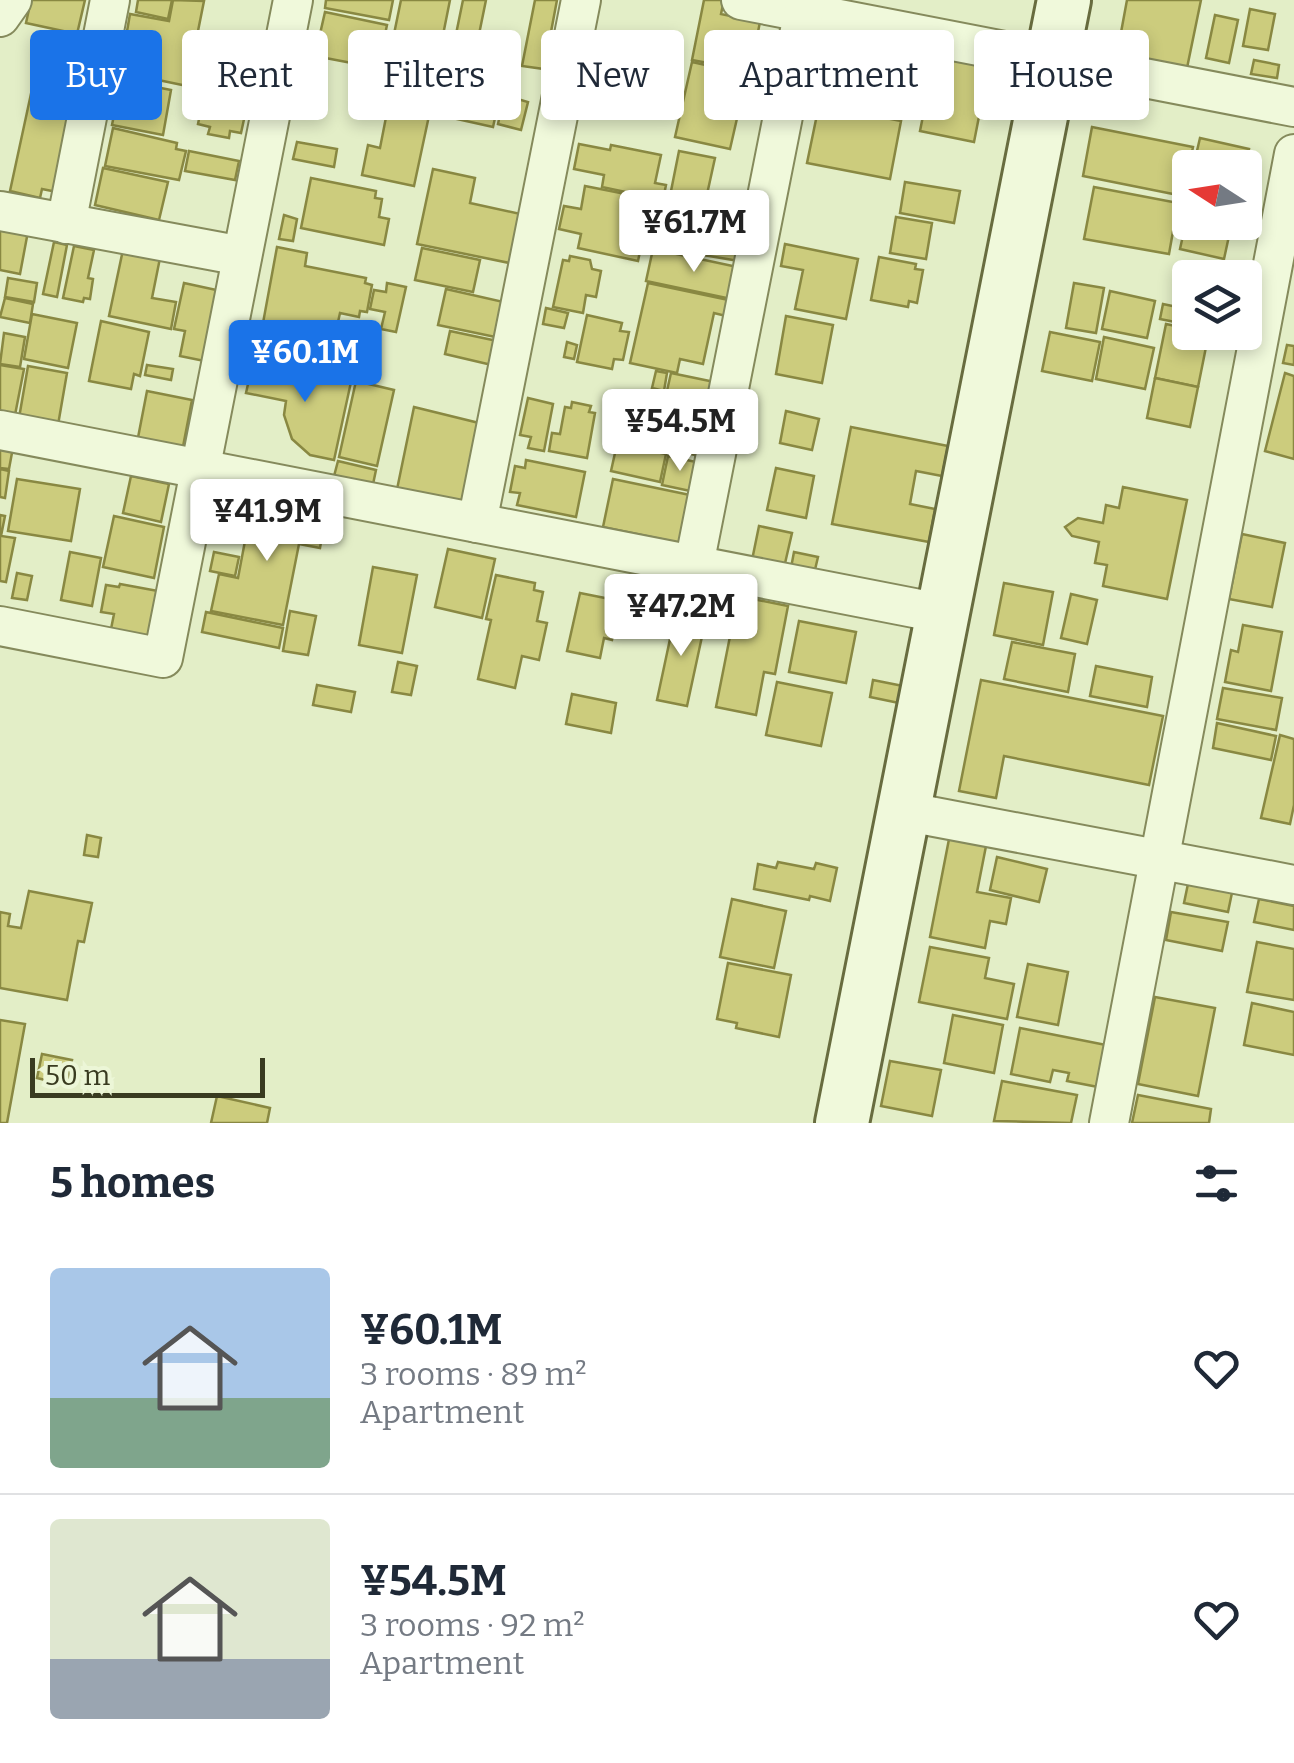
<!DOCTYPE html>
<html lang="en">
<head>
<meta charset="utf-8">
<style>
  body { margin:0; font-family:Bitter,serif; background:#f6f6f7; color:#1f2937; height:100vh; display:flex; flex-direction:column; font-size:38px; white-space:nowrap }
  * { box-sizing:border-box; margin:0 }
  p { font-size:32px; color:#747a83 }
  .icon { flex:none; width:55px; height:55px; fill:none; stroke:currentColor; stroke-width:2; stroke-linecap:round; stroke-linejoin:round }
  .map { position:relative; height:1123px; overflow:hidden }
  .drawer { display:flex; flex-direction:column; background:#fff; flex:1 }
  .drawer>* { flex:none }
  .guide { position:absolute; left:30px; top:30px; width:1235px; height:90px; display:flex; gap:20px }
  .needle { width:65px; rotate:282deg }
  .controls { position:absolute; left:1172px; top:150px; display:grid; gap:20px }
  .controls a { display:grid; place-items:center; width:90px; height:90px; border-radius:10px; background:#fff; box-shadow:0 5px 15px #0003; font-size:50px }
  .scale { position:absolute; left:30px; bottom:25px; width:235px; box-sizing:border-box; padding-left:10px; border:5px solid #393b20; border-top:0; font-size:28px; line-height:35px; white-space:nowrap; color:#393b20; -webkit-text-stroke:8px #ecf6d7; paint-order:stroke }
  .price { position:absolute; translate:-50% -85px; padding:0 22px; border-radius:10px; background:#fff; color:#222; font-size:32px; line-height:65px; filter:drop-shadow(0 2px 5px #0008) }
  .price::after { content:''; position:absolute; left:50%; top:60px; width:30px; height:22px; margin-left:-15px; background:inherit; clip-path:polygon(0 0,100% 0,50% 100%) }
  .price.active { background:#1a73e8; color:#fff }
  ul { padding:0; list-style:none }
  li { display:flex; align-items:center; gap:30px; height:250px; padding:0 50px }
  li+li { border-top:2px solid #e0e1e3 }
  li span { display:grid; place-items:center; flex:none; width:280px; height:200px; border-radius:10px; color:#555 }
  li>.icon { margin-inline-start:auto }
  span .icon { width:120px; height:120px; fill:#fffc; stroke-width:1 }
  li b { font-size:42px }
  h2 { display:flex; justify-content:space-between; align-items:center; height:120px; padding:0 50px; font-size:42px }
  .pill { padding:0 35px; border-radius:10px; background:#fff; box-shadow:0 5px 15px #0003; font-size:35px; line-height:90px }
  .pill.active { background:#1a73e8; color:#fff }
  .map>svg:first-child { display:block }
</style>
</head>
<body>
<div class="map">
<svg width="1294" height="1123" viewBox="0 0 1294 1123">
  <rect width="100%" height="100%" fill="#e3eec7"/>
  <g fill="#cccc7d" stroke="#898842" stroke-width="2.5">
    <path d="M31,0H85L77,34L26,23Z"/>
    <path d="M138,0H172L168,19L136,12Z"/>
    <path d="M173,0L204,1L187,86L120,72L130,14L169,21Z"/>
    <path d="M326,0H393L389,20L325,8Z"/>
    <path d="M401,0H450L441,45L394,34Z"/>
    <path d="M463,0H486L476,49L454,44Z"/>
    <path d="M535,0H557L544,69L522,66Z"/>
    <path d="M704,0H724L721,14L760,22L750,71L692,60Z"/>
    <path d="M1127,0H1201L1187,68L1117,54Z"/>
    <path d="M1250,9L1275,14L1268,50L1243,46Z"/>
    <path d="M325,12L387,25L378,68L315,56Z"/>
    <path d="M1215,15L1238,20L1229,63L1206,58Z"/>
    <path d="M831,30L894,48L883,101L878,100L876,108L817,95Z"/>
    <path d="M416,43L442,49L437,71L410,65Z"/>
    <path d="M937,46L1025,64L1020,93L985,86L974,142L920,131Z"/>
    <path d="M446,51L507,64L493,127L439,115L441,102L429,98Z"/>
    <path d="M212,55L256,64L241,133L230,131L229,138L208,134L210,127L198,124L200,114L195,113Z"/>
    <path d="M764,57L788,62L784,78L760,73Z"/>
    <path d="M1254,60L1279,65L1277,78L1251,74Z"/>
    <path d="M692,62L760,77L754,104L741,101L730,149L675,137Z"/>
    <path d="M37,66L75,74L73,84L81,86L57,192L42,189L40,198L10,191Z"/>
    <path d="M193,70L203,73L199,89L189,86Z"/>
    <path d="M121,80L171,90L163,135L112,125Z"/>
    <path d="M762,80L789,86L784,109L757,104Z"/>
    <path d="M504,95L528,102L521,130L498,124Z"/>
    <path d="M389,102L430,111L414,186L362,175L368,145L380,148Z"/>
    <path d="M819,105L901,121L890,179L807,163Z"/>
    <path d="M1092,127L1193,147L1183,196L1083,176Z"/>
    <path d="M113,128L177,143L176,149L186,151L179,180L105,166Z"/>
    <path d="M1200,138L1249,149L1245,168H1193Z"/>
    <path d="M297,142L337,149L334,167L293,159Z"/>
    <path d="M579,144L610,150L611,145L661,155L655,183L666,185L663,200L602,187L604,175L574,169Z"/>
    <path d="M189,151L239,161L235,180L185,171Z"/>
    <path d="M679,151L715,158L704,208L669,201Z"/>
    <path d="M103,168L168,182L159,220L95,205Z"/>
    <path d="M433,169L475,178L470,203L534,217L524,266L417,244Z"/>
    <path d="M311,178L376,191L375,198L382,199L379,217L389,219L384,245L301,228Z"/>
    <path d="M905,182L960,191L954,223L900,213Z"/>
    <path d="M585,186L651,199L638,261L578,248L581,234L559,229L564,206L581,209Z"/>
    <path d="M1094,187L1178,203L1169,254L1084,239Z"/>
    <path d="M1189,208L1190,222H1232L1224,259L1180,249Z"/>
    <path d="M284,215L297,219L293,241L279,239Z"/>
    <path d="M660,215L750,230L745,262L655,247Z"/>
    <path d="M896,217L932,223L926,259L890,253Z"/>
    <path d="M0,221L29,226L20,274L0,270Z"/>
    <path d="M54,242L67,245L57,297L43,294Z"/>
    <path d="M785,244L858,259L846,319L795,309L803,270L781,266Z"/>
    <path d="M124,245L161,253L152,298L176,302L171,329L109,316Z"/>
    <path d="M74,246L94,250L88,278L93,279L90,299L84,298L83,302L63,298Z"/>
    <path d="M277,247L307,253L305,266L366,278L365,283L372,285L367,312L360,311L359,317L340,313L336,331L293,322L292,329L263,323Z"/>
    <path d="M422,248L480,260L473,292L415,280Z"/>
    <path d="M653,249L742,268L736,300L646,281Z"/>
    <path d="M570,256L590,260L592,269L601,271L596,297L586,295L583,313L553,307L563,260L569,261Z"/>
    <path d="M879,257L916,264L915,269L923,270L917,303L909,301L908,307L871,300Z"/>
    <path d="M1185,266L1231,276L1190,278V325L1160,319L1163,304L1177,307Z"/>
    <path d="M8,278L37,283L34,302L5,297Z"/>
    <path d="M184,283L221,291L219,364L180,356L185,331L174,329Z"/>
    <path d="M387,283L406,287L396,332L381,329L385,312L370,309L374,290L386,292Z"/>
    <path d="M648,283L738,302L734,318L714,313L703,364L680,359L677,373L630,363Z"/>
    <path d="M1074,283L1104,288L1096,333L1066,328Z"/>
    <path d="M446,289L512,304L505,339L438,325Z"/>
    <path d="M1110,291L1155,301L1147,338L1102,329Z"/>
    <path d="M5,298L33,304L30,323L0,317Z"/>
    <path d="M546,308L568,313L564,328L543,324Z"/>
    <path d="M32,314L77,323L68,368L24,359Z"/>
    <path d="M587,315L622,323L620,331L629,332L623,360L614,359L612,369L577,362Z"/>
    <path d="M786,316L833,325L822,383L776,374Z"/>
    <path d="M101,321L149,332L140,376L134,374L131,389L89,381Z"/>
    <path d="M1166,324L1190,329V332H1209L1198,387L1155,378Z"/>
    <path d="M300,327L336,334L334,341L352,344L345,378L284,365L290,332L299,334Z"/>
    <path d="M450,331L502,342L496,366L445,354Z"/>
    <path d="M1050,332L1100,342L1092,381L1042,371Z"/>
    <path d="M4,333L25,337L20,367L0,364Z"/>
    <path d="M1104,337L1154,348L1145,389L1096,379Z"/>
    <path d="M567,342L577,345L574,359L564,357Z"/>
    <path d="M1287,345L1294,346V365L1283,363Z"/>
    <path d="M253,362L351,382L334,460L310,455L292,439L284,415L286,401L246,393Z"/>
    <path d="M0,365L24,369L14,420L0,418Z"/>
    <path d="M147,365L173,369L171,380L145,375Z"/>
    <path d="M28,366L67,373L58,425L19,418Z"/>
    <path d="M656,371L667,373L664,391L652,388Z"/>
    <path d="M671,373L729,385L722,417L664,404Z"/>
    <path d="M1285,373L1294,376V459L1265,451Z"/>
    <path d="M1155,378L1198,387L1190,427L1147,418Z"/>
    <path d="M356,381L394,390L377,466L339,457Z"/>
    <path d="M147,391L192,400L181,457L136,448Z"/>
    <path d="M528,398L553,404L544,451L528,448L531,437L520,435Z"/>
    <path d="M625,400L670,409L668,415L721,427L714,459L617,438Z"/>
    <path d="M572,402L591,406L589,412L595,413L587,458L549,451L552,433L560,434L565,407L571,408Z"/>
    <path d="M414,407L479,423L460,514L395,499Z"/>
    <path d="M786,411L819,419L812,450L780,443Z"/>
    <path d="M851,427L948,446L942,476L916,471L910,504L935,509L929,542L832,524Z"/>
    <path d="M0,440L14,442L9,469L0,468Z"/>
    <path d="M617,444L666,454L660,482L611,471Z"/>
    <path d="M668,456L696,462L695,492L662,485Z"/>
    <path d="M526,460L585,472L576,517L517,505L520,493L510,492L515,466L525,468Z"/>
    <path d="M338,461L376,470L372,489L333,480Z"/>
    <path d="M776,468L814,476L806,518L767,510Z"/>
    <path d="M0,469L9,471L5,498L0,497Z"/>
    <path d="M131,476L169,484L161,522L123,513Z"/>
    <path d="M17,479L80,489L71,541L8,531Z"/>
    <path d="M613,479L690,495L680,543L603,527Z"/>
    <path d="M1123,487L1187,500L1167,599L1103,586L1107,565L1095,563L1099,542L1072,536L1065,527L1078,518L1103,523L1106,505L1119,508Z"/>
    <path d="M275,503L297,507L296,513L325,519L320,548L299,544L283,625L211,611L219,574L238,578L252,504L274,509Z"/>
    <path d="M0,515L5,516L1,536L15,538L6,582L0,581Z"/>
    <path d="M114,516L164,527L154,578L103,567Z"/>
    <path d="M759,526L792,533L783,572L751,565Z"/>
    <path d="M1242,534L1285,543L1272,607L1229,599Z"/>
    <path d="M448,549L495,559L482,618L435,607Z"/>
    <path d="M70,552L101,558L92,606L61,600Z"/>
    <path d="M214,552L239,557L235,576L210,571Z"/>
    <path d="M794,552L818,557L813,578L790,573Z"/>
    <path d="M373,567L417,575L402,653L359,645Z"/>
    <path d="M17,573L32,576L27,600L12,598Z"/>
    <path d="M496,575L535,583L534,590L543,592L537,621L547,623L539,660L522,656L515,688L478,679L491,620L486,619Z"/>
    <path d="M1004,583L1053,592L1043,645L994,635Z"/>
    <path d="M120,584L158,591L149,636L111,629L114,614L101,612L106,585L119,587Z"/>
    <path d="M580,593L620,601L612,640L604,638L600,658L567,651Z"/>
    <path d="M1071,594L1097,600L1087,644L1061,638Z"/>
    <path d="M738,596L788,606L775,674L764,672L756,715L716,707Z"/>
    <path d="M290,611L316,616L308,655L283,651Z"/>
    <path d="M676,611L706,618L687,706L657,700Z"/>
    <path d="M206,612L283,628L279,648L202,632Z"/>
    <path d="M799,621L856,632L846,683L789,672Z"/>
    <path d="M1243,625L1282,632L1271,691L1225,682L1231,650L1238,652Z"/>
    <path d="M1012,642L1075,654L1068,692L1004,679Z"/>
    <path d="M398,662L417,666L411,695L392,692Z"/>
    <path d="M1096,666L1152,677L1147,707L1090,696Z"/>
    <path d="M873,680L903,686L899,703L870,697Z"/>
    <path d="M981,680L1163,716L1149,785L1004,756L996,798L959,791Z"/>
    <path d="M777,682L832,693L821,746L766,735Z"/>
    <path d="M317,685L355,692L351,712L313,705Z"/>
    <path d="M1223,688L1282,698L1276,730L1217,719Z"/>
    <path d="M572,694L616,703L611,733L566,724Z"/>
    <path d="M1217,723L1276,736L1271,760L1213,748Z"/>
    <path d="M1280,735L1294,739V805L1290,824L1261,818Z"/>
    <path d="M950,834L987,841L977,892L1011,898L1006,924L990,921L985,948L930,937Z"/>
    <path d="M87,835L101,838L98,857L84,855Z"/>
    <path d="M997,857L1047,869L1039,902L990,890Z"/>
    <path d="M778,862L814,869L816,863L837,868L830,901L810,896L809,900L754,889L758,864L776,868Z"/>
    <path d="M1189,879L1233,888L1228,912L1184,903Z"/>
    <path d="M29,891L92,903L84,942L78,941L67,1000L0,988V912L10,914L8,926L21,928Z"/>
    <path d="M732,899L786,911L774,968L720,957Z"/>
    <path d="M1259,899L1294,906V930L1254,922Z"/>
    <path d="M1171,912L1228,922L1222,951L1166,940Z"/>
    <path d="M1257,942L1294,949V1000L1247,992Z"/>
    <path d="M930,947L989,958L985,978L1014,984L1007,1019L919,1002Z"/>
    <path d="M728,963L791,975L779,1037L736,1028L737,1023L717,1019Z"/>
    <path d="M1028,964L1068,972L1058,1025L1017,1017Z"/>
    <path d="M1155,997L1215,1008L1198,1096L1138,1084Z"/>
    <path d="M1252,1003L1294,1012V1055L1244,1045Z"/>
    <path d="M953,1015L1003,1025L994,1073L944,1063Z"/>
    <path d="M0,1020L25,1024L7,1123H0Z"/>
    <path d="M1020,1028L1106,1045L1098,1087L1067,1081L1069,1073L1053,1070L1050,1082L1011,1074Z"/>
    <path d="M42,1054L72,1060L66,1085L37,1078Z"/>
    <path d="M890,1061L941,1070L932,1116L881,1106Z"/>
    <path d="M1002,1081L1077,1095L1071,1123L994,1121Z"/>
    <path d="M1138,1095L1211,1109L1209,1123H1132Z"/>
    <path d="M217,1096L270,1108L267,1123H211Z"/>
  </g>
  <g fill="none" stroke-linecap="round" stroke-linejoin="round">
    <g stroke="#858a5c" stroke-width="42">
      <g id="street">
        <path d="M741,0L1294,107"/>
        <path d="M0,17L12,0"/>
        <path d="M0,211L242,256"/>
        <path d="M66,224L110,0"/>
        <path d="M0,430L945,614"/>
        <path d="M477,523L581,0"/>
        <path d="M694,565L806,0"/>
        <path d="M0,626L163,658L293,0"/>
        <path d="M903,811L1294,885"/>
        <path d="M1109,1123L1294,154"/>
      </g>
    </g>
    <g stroke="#686c3f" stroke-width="58">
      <path id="secondary" d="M842,1123L1064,0"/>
    </g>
    <use href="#street" stroke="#f0f9db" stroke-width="38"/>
    <use href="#secondary" stroke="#f0f9db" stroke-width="52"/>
  </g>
</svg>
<div class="controls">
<a><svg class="needle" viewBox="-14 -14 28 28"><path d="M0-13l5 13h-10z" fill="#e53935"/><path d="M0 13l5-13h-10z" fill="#747a83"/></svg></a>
<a><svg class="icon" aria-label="layers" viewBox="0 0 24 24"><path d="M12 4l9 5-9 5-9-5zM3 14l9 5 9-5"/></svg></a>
</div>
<div class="scale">50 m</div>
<b class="price" style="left:694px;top:275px">¥61.7M</b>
<b class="price active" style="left:305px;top:405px">¥60.1M</b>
<b class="price" style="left:680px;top:474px">¥54.5M</b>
<b class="price" style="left:267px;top:564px">¥41.9M</b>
<b class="price" style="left:681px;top:659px">¥47.2M</b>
<div class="guide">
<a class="pill active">Buy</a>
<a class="pill">Rent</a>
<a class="pill">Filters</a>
<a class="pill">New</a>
<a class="pill">Apartment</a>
<a class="pill">House</a>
</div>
</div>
<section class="drawer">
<h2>5 homes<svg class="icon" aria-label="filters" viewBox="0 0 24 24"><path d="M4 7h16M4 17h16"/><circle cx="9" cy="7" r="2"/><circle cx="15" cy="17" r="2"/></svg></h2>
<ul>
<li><span style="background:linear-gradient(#a9c7e8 65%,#7fa58c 0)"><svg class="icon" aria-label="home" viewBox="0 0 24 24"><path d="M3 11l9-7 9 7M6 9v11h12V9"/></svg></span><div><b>¥60.1M</b><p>3 rooms · 89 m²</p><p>Apartment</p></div><svg class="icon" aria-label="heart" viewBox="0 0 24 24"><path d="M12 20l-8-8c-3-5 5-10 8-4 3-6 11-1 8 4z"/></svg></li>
<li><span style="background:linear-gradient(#dfe7d0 70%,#9aa5b1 0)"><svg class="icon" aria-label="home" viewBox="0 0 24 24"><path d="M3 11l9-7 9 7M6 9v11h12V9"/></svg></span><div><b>¥54.5M</b><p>3 rooms · 92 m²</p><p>Apartment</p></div><svg class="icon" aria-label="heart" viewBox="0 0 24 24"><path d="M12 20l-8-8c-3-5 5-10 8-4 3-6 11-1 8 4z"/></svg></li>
</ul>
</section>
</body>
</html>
